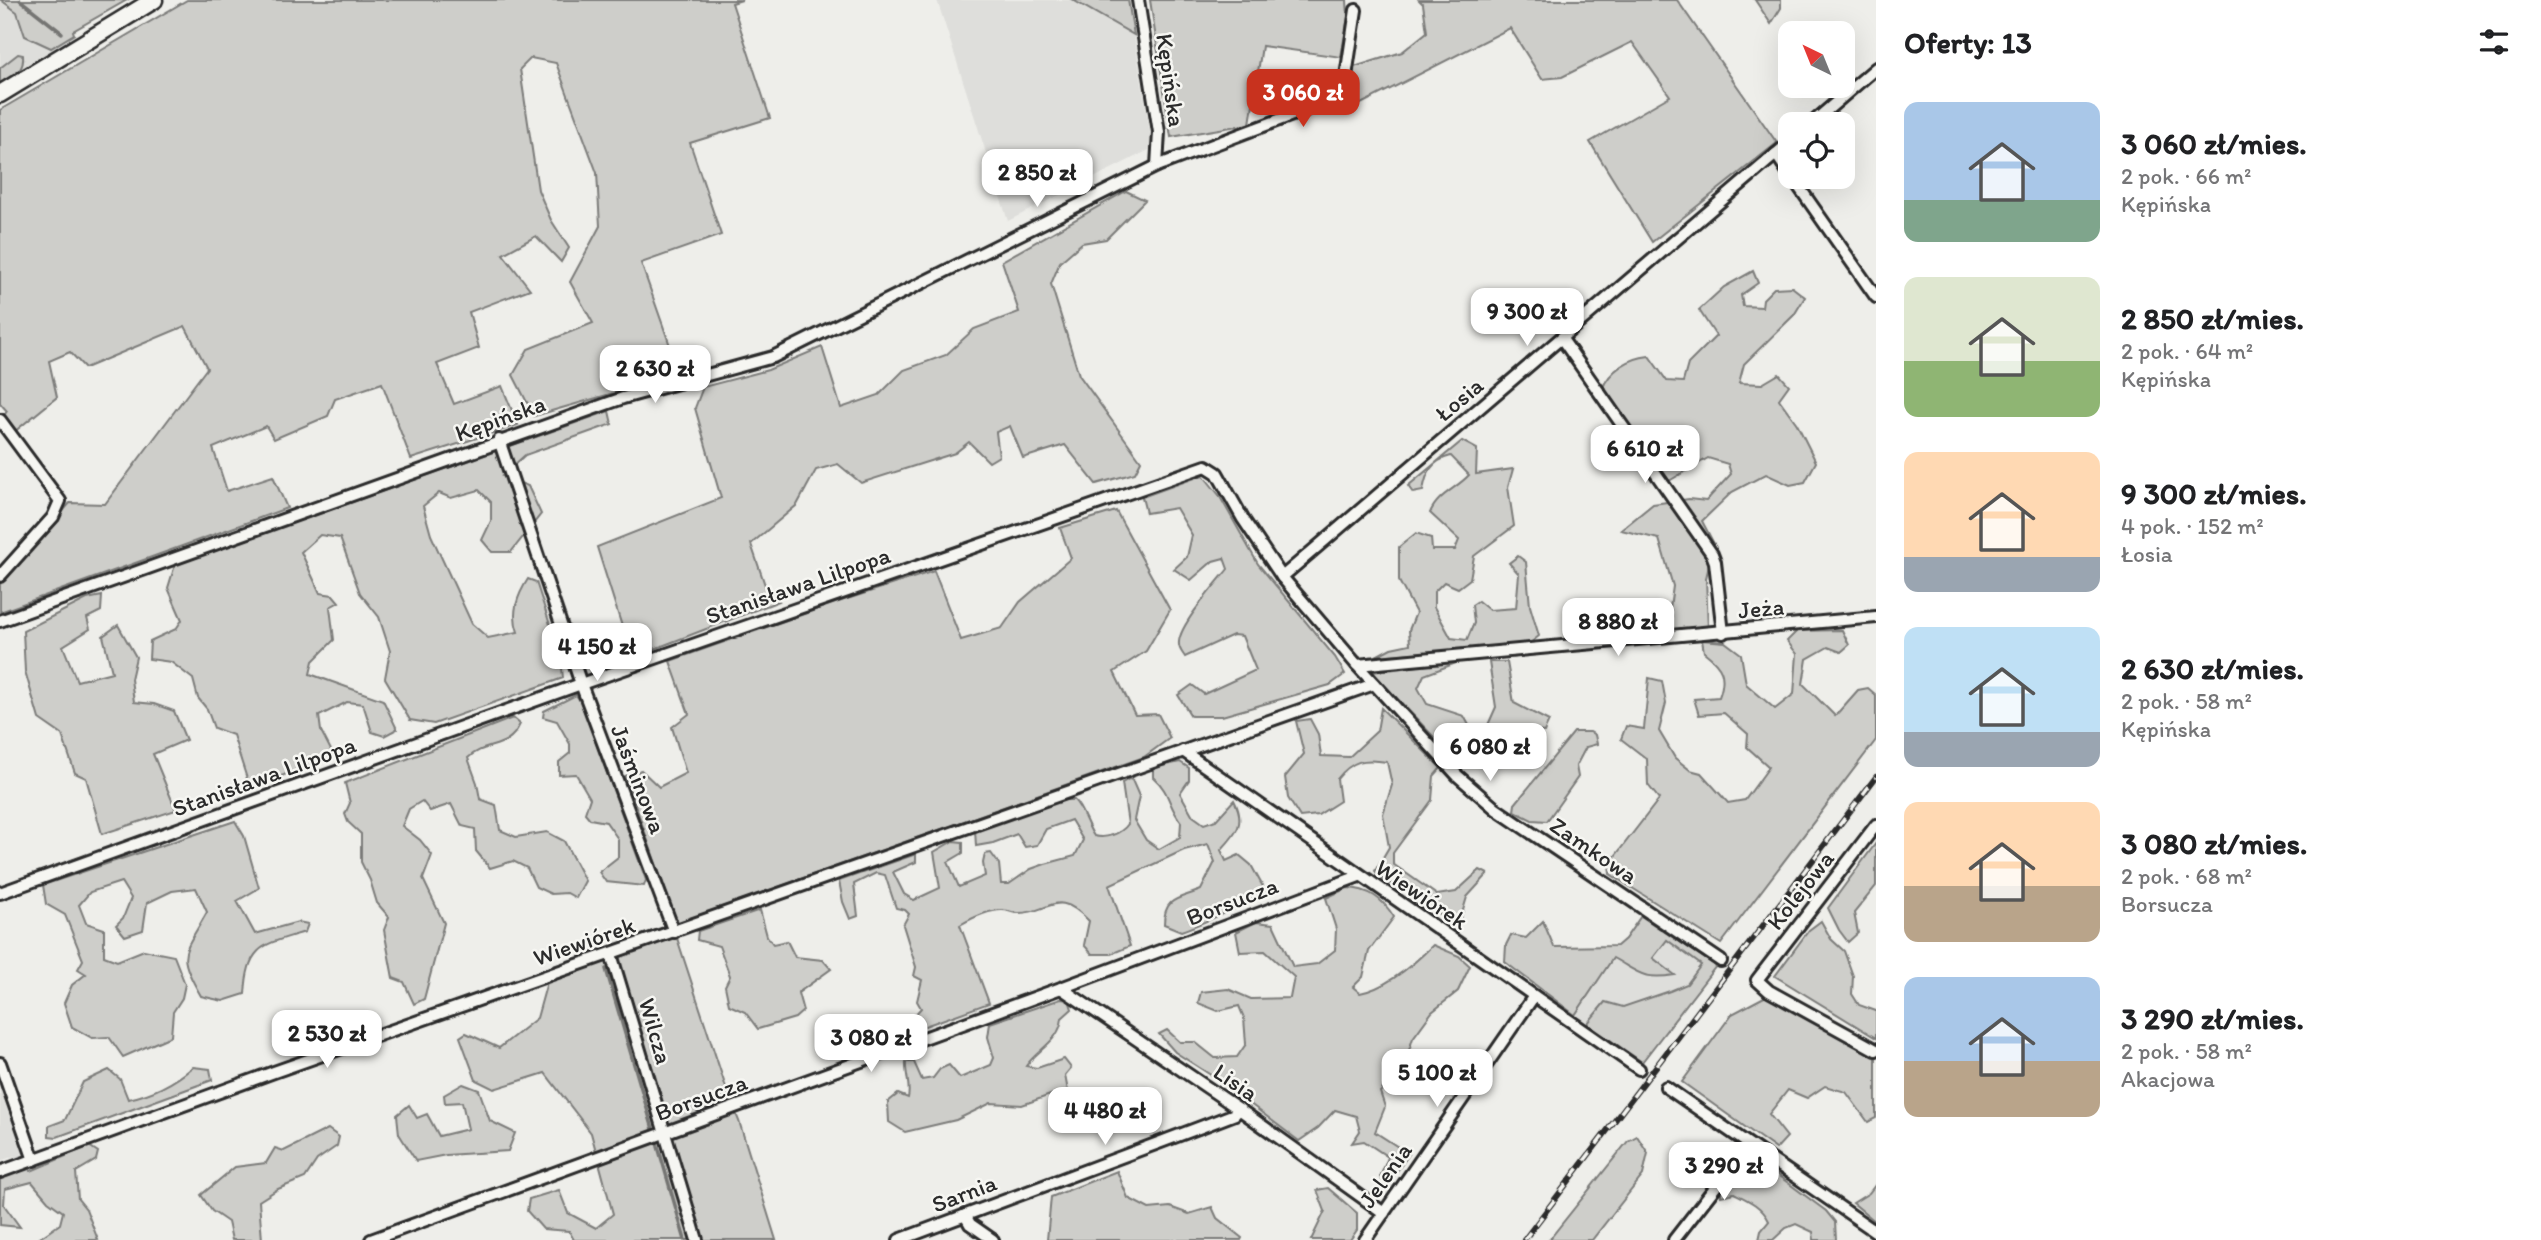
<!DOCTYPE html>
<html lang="pl">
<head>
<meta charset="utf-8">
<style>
  body { margin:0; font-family:Itim,sans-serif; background:#f6f6f6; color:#202124; height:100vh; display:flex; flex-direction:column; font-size:26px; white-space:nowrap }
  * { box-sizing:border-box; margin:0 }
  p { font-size:23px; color:#757577 }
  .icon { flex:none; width:38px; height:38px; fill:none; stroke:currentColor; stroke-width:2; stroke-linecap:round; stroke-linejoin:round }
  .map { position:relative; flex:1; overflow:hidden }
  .side { display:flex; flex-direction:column; background:#fff; width:665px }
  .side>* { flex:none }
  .needle { width:46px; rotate:317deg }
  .tools { position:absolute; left:1778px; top:21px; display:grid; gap:14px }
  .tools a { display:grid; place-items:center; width:77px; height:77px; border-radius:14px; background:#fff; box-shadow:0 7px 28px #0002; font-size:35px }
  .price { position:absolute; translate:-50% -60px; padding:0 16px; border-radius:14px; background:#fff; color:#222; font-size:23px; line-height:46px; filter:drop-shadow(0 2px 4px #0008) }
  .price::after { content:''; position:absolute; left:50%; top:42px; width:21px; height:16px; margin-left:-10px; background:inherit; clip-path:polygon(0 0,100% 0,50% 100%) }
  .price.active { background:#c8321e; color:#fff }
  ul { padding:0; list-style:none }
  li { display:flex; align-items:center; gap:21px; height:175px; padding:0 28px }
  li span { display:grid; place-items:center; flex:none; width:196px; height:140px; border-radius:14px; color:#555 }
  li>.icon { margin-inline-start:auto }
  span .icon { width:84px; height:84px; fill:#fffc; stroke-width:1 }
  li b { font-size:30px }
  h2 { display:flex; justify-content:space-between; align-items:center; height:84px; padding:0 28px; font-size:30px }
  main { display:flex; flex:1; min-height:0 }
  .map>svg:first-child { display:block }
</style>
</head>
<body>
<main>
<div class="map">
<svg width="1876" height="1240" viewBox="0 0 1876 1240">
  <rect width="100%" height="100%" fill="#eeeeea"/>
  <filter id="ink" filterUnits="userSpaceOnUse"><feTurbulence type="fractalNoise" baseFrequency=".0143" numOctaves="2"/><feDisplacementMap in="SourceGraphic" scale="14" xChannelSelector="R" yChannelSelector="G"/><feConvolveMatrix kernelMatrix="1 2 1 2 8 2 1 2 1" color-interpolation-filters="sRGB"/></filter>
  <g filter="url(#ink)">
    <g fill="#dededb">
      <path d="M0,0H28L72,31L80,45L0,94Z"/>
      <path d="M937,0H1128L1153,148L1008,221Z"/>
      <path d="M1641,916L1716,966L1642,1062L1575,1015Z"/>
      <path d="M0,1088L23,1153L21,1157L16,1158L15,1156L0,1161Z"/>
    </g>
    <g fill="#cececa" stroke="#7c7c7a" stroke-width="2">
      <path d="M1,0H127L73,31L74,34L51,48L25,36L17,12Z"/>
      <path d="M187,0H742L732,3L770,118L690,143L721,235L641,263L680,374L534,416L513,375L528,349L593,323L570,282L600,226L597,173L556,63L531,58L520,69L538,190L551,220L569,248L561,262L536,236L503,254L530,289L469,312L479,348L437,364L454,404L502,386L518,425L411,459L382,383L335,399L328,416L274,439L266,426L213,448L227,491L273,476L287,508L0,612V584L70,503L105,504L207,368L185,326L85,368L70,352L49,361L57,397L14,432L3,417L7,411L0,403V110Z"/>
      <path d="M1073,0H1128L1134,35Z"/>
      <path d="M1150,0H1347L1348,17L1341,57L1262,46L1250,124L1171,137Z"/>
      <path d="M1419,0H1677L1777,143L1652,242L1590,142L1670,96L1632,42L1562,77L1542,79L1510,28L1359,105L1351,90L1354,67L1402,52L1427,32L1423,4Z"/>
      <path d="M1755,0H1781V8L1771,24Z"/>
      <path d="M18,54L23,55C25,72 12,77 0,85V68Z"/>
      <path d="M1126,191L1145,200L1106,239L1082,243L1060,262L1051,284L1079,375L1141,461L1135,473L1096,484L1065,445L1023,458L1010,426L996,432L999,456L989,462L969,442L955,453L861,483L838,464L816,470L797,505L751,544L766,588L779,601L597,671L585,653L625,636L597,547L721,498L695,408L703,387L768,370L822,347L841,408L879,395L904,370L946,355L974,329L1019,312L1002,261Z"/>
      <path d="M1753,271L1758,283L1741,295L1743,306L1762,307L1763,299L1774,288L1792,287L1805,297L1794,315L1744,364L1739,383L1762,384L1779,374L1789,385L1779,399L1797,424L1816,462L1805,482L1790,485L1766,474L1732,492L1702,521L1714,544L1706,578L1708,629L1647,632L1644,625H1657L1672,616L1670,608L1673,586L1659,539L1621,530L1653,504L1689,499L1706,501L1731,474L1728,464L1708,458L1669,481L1602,389C1610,370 1629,358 1649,356L1667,381L1683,382L1688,364L1716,336L1699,310L1724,287Z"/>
      <path d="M609,411L612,424L525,455L502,476L528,486L541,514L511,552H492L482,540L491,521V502L479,490L451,498L439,493L423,506L431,535L472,624L488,638L518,632C511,613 517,596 528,579L536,582L561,658L563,678L434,724L410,720L385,678L390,651L379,617L360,593L340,538L320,535L301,552L320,593L333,595L339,602L330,607L334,640L313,661L310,674L383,700L397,729L384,736L372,732L363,704L347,702L319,716L321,731L334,756L276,778L248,782L233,735L214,728L207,709L198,698L193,679L171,662L149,659L150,641L176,629L182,620L168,588L175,565Z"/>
      <path d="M1462,441L1477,449L1476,474L1513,469L1508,487L1514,526L1474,556L1470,579L1458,588L1444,582L1434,592V607L1451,638L1467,640L1474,623L1472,605L1478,601L1489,610L1516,608L1519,574L1509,563L1518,556L1526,562L1530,606L1539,636L1529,644L1376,656L1391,648L1410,644L1409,630L1416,613L1399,581V547L1416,533L1431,538L1432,550H1455L1459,540L1430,513C1438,494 1456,489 1469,475L1451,456C1431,461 1426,473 1423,491L1413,493L1408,486Z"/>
      <path d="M1203,475L1219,495L1258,564L1335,657L1345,674L1330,685L1222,716H1191L1178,695L1192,685L1204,694L1256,670L1242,636L1233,635L1185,657C1182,652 1178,649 1179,642C1180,624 1216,584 1228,569L1224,558L1213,561L1191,580L1174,569L1187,557L1192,535L1176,508L1146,513L1142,497Z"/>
      <path d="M1116,511L1170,610L1146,651L1114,672L1135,715L1158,714L1170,738L1144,757L677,923L625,776L641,770L659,787L686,773L672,727L689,714L670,661L844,600L934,571L961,640L1002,628L1020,602L1071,558L1060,528Z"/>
      <path d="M102,596L101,611L87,618L90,629L63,646L77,681L112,672L103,636L118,625L136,657L131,679L134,702L154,704L174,711L186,740L153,754L176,810L102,834L86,778L75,773L62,735L39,719L25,671L23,631L87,599Z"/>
      <path d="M1842,630L1849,645L1841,652L1828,647L1807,659L1803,684L1835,716L1858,690L1868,688L1876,695V740L1721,944L1610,874L1609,864L1659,799L1648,785L1647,759L1621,739L1626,726L1644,729L1649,678L1662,681L1666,703L1659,731L1675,758L1690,770L1701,773L1728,803L1745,800L1769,767L1747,747L1748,734L1724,713L1699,715L1694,699L1719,697C1727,675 1722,666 1704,652L1702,640L1725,642L1741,654L1746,684L1775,709L1794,694L1797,654L1787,641L1797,631Z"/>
      <path d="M1464,660L1424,675L1418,688L1427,704L1464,716L1470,727L1452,756L1372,672Z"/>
      <path d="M1489,662H1507L1514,703L1549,721L1544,732L1514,729L1494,734L1488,725L1496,707Z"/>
      <path d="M576,695L581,702L646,880L644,886L606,882L599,872L618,857V839L606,822L590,819L585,813L590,798L576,774L559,775V762L570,753V744L557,721L543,717L544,711Z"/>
      <path d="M1381,708L1441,768L1434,776L1432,800L1393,853V864L1437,895L1456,892L1480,870L1488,874L1467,897L1461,917C1436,919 1425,905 1410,887C1396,889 1383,881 1375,871L1389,847L1383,814L1392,785L1387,762C1364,758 1352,760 1337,779L1340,801L1318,815L1300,817L1288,798L1285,777L1304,754L1296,721L1310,719L1318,734L1321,756L1349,757L1377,731Z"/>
      <path d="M513,718L520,724C508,751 486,741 468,758L477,783L480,799L496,805L500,830L516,837L547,832L564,841L585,881L576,898L567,893L551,894L536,887L527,868L513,861L490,868L476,851L475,829L462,826L451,804L430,811L422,801L409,809L402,826L420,840L432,855L423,879L444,923L424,999L414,1004L404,982L393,978L384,930L389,917L377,903L370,880L361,862V834L348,822L345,814L350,803L345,783Z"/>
      <path d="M1574,732H1590L1595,735L1597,744L1586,747L1576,766L1578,777L1547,821L1532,820L1514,811L1515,804Z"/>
      <path d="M1180,762L1189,768V780L1180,793L1193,816L1204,824L1216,820L1234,800C1246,823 1237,833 1221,850L1226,861L1239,855L1251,865L1267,894C1237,906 1211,921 1181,931L1164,924C1164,897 1179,899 1201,890L1215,862L1208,844L1184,850L1109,885L1130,946L1111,954H1092L1084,945L1089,921C1056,886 1050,914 1018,913C1013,913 1007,910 1002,910C987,910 972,918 960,925L989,1003L922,1027L912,1018L921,1008L917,1001L922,980L914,976L916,967L903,925L909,914L905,910L896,908L885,875L876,873L854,884L858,916L850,919L843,902L839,881L916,854V862L893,872L904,894L914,900L940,888L934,852L953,841L963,842V853L948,862L959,887L985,876L983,863L985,854L991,853L999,864L1001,884H1009L1031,869L1045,864L1075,856L1083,840L1071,820L1046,829L1037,845L1025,847L1017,834L993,843L976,846L975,830L1063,800H1074C1082,807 1087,826 1094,836C1106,839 1121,834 1128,824L1122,783L1129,779L1132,780L1139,796L1134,820L1146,840L1159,849L1180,837L1181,822C1167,804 1171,793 1153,777V768Z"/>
      <path d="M235,821L244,836L259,888L237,901L255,934L298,922L308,924L305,932C262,945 248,945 245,994L223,1001L201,996C175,952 184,954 207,912L196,888L172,891L147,903L143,930L125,936L116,925L123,918L131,898L121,882L90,892L79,905L86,923L104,929V956L117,961L144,950L174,956L185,984L182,998L173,1012L171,1036L123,1057L109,1037L92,1038L72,1027L64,1003L72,985L86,974L78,969L83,960L65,915L46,904L43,885Z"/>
      <path d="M1876,843V886L1854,913L1858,933L1848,942L1839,930L1828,908Z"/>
      <path d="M1347,888C1369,889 1382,898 1394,917L1369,951L1363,977L1353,987L1360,993C1387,988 1414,964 1433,945L1459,956L1470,966L1458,991L1432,1012L1413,1038L1403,1069L1380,1092L1385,1107L1375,1132L1409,1154L1386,1187L1380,1177L1388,1157L1364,1141L1352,1143L1360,1131L1356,1116L1335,1110L1318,1128L1299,1141L1220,1081L1175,1052L1159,1034L1167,1030L1180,1042H1195L1215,1058L1237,1057L1246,1044L1244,1018L1239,1006L1218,1011L1198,1003L1201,992L1228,989L1251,999L1290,998L1294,977L1265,951L1240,952L1236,932L1256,922L1273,924L1293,967L1317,964L1335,950L1336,929L1326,898Z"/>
      <path d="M760,910L767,936L773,944L787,941L795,957L823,960L831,969L798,993L803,1011L795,1018L758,1029L745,1012L729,1005L725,986L730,976L719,946L697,940L698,931Z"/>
      <path d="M1641,916L1716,966L1642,1062L1587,1024L1605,1002L1623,1007L1670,991L1687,984L1701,965L1667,940L1653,958L1675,975C1642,980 1640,973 1613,958L1575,1015L1505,962L1506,945L1511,935L1526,938L1543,921L1554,947L1617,946L1625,939Z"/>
      <path d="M1821,921L1831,939L1844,951L1853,976L1852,994L1859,1005L1876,1011V1038L1775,976L1809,930Z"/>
      <path d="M676,935L729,1097L739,1121L776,1240H574L569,1231L543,1229L527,1211L529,1199L559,1190L568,1213L596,1228L613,1214L591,1133L545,1073L494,1089L476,1080L460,1037L466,1033L499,1048L537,1018L547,982Z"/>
      <path d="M1768,995L1876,1055V1118L1868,1122L1846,1092L1825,1086L1807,1098L1788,1090L1769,1114L1787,1137L1776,1149L1682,1082L1732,1014Z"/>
      <path d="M1061,999L1069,1000L1072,1009L1062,1018C1060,1041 1038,1049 1026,1066L1037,1068L1064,1059L1071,1068L1065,1075L1071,1108L1063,1106L1056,1093L1022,1105L991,1103L956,1120L905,1132L889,1122L888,1102L898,1094L908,1098C911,1086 905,1074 906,1062H914L922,1080L933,1078L940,1069L949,1065L960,1078L991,1065L994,1058L988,1037L990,1023Z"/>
      <path d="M193,1067L210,1069L212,1080L57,1137L49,1136V1126L65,1120L83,1082L109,1070L120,1079L128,1099C153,1094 173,1084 193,1067Z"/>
      <path d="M463,1084L479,1090L490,1121L515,1133L508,1151L446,1155L416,1161L399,1134L397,1115L409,1105L417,1118L427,1114L439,1136L468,1129L462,1102L445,1103L444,1095Z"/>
      <path d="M328,1129L339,1137L337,1146L317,1160L305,1178L278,1189L259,1201L262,1240H232L228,1222L212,1211L201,1195L235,1167L266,1163L275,1148L284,1151Z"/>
      <path d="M1637,1136L1648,1153L1643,1175L1592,1240H1549L1628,1141Z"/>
      <path d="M89,1146L98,1152L96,1160L76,1172L78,1199L86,1209L98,1240H37L60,1224L63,1212L48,1201L32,1182L5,1189L4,1205L20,1227L0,1225V1177L28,1167L31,1171Z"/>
      <path d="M1753,1157L1826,1211L1835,1222L1836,1240H1814L1813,1232L1796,1224L1786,1228L1773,1240H1759L1761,1231L1769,1221C1762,1206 1748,1200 1734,1193L1721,1196V1185L1743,1159Z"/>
      <path d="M1117,1171L1128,1198L1149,1209L1170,1207L1189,1214L1212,1207L1217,1218L1242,1238L1241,1240H1047L1051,1197Z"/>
      <path d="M1876,1184V1222L1853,1203L1869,1193Z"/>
      <path d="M1328,1188L1357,1213V1230L1350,1240H1311L1325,1211L1317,1190Z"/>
    </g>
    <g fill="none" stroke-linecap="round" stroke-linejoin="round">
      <g stroke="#757573" stroke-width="3.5">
        <path d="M20,0L62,33"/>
        <path d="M606,969L653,1129"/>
        <path d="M657,1143L685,1240"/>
      </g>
      <g stroke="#2b2b2b" stroke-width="16">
        <g id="street">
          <path d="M1811,124L1876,68"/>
          <path d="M1776,154L1790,175"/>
          <path d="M1157,166L1337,98L1345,83L1356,10"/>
          <path d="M1792,177L1876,297"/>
          <path d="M1562,339L1712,554L1715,562L1723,633"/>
          <path d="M0,420L60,501L53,517L0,576"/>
          <path d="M499,440L581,684L674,932"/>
          <path d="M1282,577L1790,142"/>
          <path d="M0,621L623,398L773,357L1157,166L1159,132L1138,0"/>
          <path d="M1357,665L1876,617"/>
          <path d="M1183,751L1639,1069"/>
          <path d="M1876,825L1757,980L1769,991L1876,1050"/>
          <path d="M0,893L581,684L1206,466L1217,473L1243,519L1282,577L1357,665L1458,776L1496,809L1721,961"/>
          <path d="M611,954L697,1240"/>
          <path d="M1061,988L1239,1109L1384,1213"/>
          <path d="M0,1063L34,1160"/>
          <path d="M1666,1087L1876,1232"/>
          <path d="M0,1172L274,1072L1374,684"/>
          <path d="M965,1215L970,1224L993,1240"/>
          <path d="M371,1240L1061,988L1359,876"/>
          <path d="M899,1240L1201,1127L1235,1114L1239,1109"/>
          <path d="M1365,1240L1534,996"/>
          <path d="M1674,1240L1748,1145"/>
        </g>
      </g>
      <g stroke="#2b2b2b" stroke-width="21">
        <path id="secondary" d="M0,94L154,0"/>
      </g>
      <use href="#street" stroke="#f6f6f2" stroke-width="10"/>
      <use href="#secondary" stroke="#f6f6f2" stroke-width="16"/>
      <g stroke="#2b2b2b" stroke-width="6">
        <path id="rail" d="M1524,1240L1876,777"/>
      </g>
      <use href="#rail" stroke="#f6f6f2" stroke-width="3.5" stroke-dasharray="10" stroke-linecap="butt"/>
    </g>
  </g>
  <g text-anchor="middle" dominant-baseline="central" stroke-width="5" stroke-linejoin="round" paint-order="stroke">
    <g font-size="24" fill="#2b2b2b" stroke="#f6f6f2">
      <text transform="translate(1171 80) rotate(82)">Kępińska</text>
      <text transform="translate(1459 399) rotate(-40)">Łosia</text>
      <text transform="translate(500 418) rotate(-20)">Kępińska</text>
      <text transform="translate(798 585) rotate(-19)">Stanisława Lilpopa</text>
      <text transform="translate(1761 608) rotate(-5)">Jeża</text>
      <text transform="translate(264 776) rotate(-20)">Stanisława Lilpopa</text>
      <text transform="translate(639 779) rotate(69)">Jaśminowa</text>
      <text transform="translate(1594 850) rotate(34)">Zamkowa</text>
      <text transform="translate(1800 890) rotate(-52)">Kolejowa</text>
      <text transform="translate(1422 894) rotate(34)">Wiewiórek</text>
      <text transform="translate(1232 901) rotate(-21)">Borsucza</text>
      <text transform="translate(584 941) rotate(-19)">Wiewiórek</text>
      <text transform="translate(656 1031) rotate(74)">Wilcza</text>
      <text transform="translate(1236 1082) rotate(34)">Lisia</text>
      <text transform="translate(701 1097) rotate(-20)">Borsucza</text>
      <text transform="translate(1385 1175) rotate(-55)">Jelenia</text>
      <text transform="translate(964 1193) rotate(-21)">Sarnia</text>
    </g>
  </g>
</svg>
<div class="tools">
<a><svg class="needle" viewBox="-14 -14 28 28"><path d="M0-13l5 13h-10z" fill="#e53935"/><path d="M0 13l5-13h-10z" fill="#757577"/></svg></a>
<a><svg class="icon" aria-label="locate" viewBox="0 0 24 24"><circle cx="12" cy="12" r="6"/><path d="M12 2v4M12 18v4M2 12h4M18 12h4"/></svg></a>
</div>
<b class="price active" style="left:1303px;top:129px">3 060 zł</b>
<b class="price" style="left:1037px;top:209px">2 850 zł</b>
<b class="price" style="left:1527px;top:348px">9 300 zł</b>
<b class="price" style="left:655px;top:405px">2 630 zł</b>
<b class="price" style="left:1645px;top:485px">6 610 zł</b>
<b class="price" style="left:1618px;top:658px">8 880 zł</b>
<b class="price" style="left:597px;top:683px">4 150 zł</b>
<b class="price" style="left:1490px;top:783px">6 080 zł</b>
<b class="price" style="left:327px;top:1070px">2 530 zł</b>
<b class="price" style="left:871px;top:1074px">3 080 zł</b>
<b class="price" style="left:1437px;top:1109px">5 100 zł</b>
<b class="price" style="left:1105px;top:1147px">4 480 zł</b>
<b class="price" style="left:1724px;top:1202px">3 290 zł</b>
</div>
<section class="side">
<h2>Oferty: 13<svg class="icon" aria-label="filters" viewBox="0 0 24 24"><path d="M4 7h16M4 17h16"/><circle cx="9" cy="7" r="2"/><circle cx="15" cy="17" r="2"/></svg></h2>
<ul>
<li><span style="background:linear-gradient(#a9c7e8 70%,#7fa58c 0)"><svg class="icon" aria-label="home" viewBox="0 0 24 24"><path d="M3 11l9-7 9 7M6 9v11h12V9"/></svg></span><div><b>3 060 zł/mies.</b><p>2 pok. · 66 m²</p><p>Kępińska</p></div></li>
<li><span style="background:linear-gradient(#dfe7d0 60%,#8fb573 0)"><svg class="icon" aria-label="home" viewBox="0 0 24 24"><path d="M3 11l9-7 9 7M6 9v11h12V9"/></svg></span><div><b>2 850 zł/mies.</b><p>2 pok. · 64 m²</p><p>Kępińska</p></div></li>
<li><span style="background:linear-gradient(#ffd9b3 75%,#9aa5b1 0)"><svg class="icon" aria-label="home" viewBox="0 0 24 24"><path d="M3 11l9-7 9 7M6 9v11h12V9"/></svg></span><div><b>9 300 zł/mies.</b><p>4 pok. · 152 m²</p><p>Łosia</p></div></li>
<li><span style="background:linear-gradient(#bfe0f5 75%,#9aa5b1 0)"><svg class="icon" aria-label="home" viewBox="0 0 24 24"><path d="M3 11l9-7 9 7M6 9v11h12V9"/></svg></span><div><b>2 630 zł/mies.</b><p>2 pok. · 58 m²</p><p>Kępińska</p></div></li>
<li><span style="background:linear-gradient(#ffd9b3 60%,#b9a48a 0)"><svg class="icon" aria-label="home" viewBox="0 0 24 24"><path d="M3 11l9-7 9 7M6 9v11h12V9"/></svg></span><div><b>3 080 zł/mies.</b><p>2 pok. · 68 m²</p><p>Borsucza</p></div></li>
<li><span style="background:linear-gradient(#a9c7e8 60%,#b9a48a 0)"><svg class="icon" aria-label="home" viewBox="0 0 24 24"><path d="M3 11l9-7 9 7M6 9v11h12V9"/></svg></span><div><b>3 290 zł/mies.</b><p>2 pok. · 58 m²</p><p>Akacjowa</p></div></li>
</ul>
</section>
</main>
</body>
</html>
